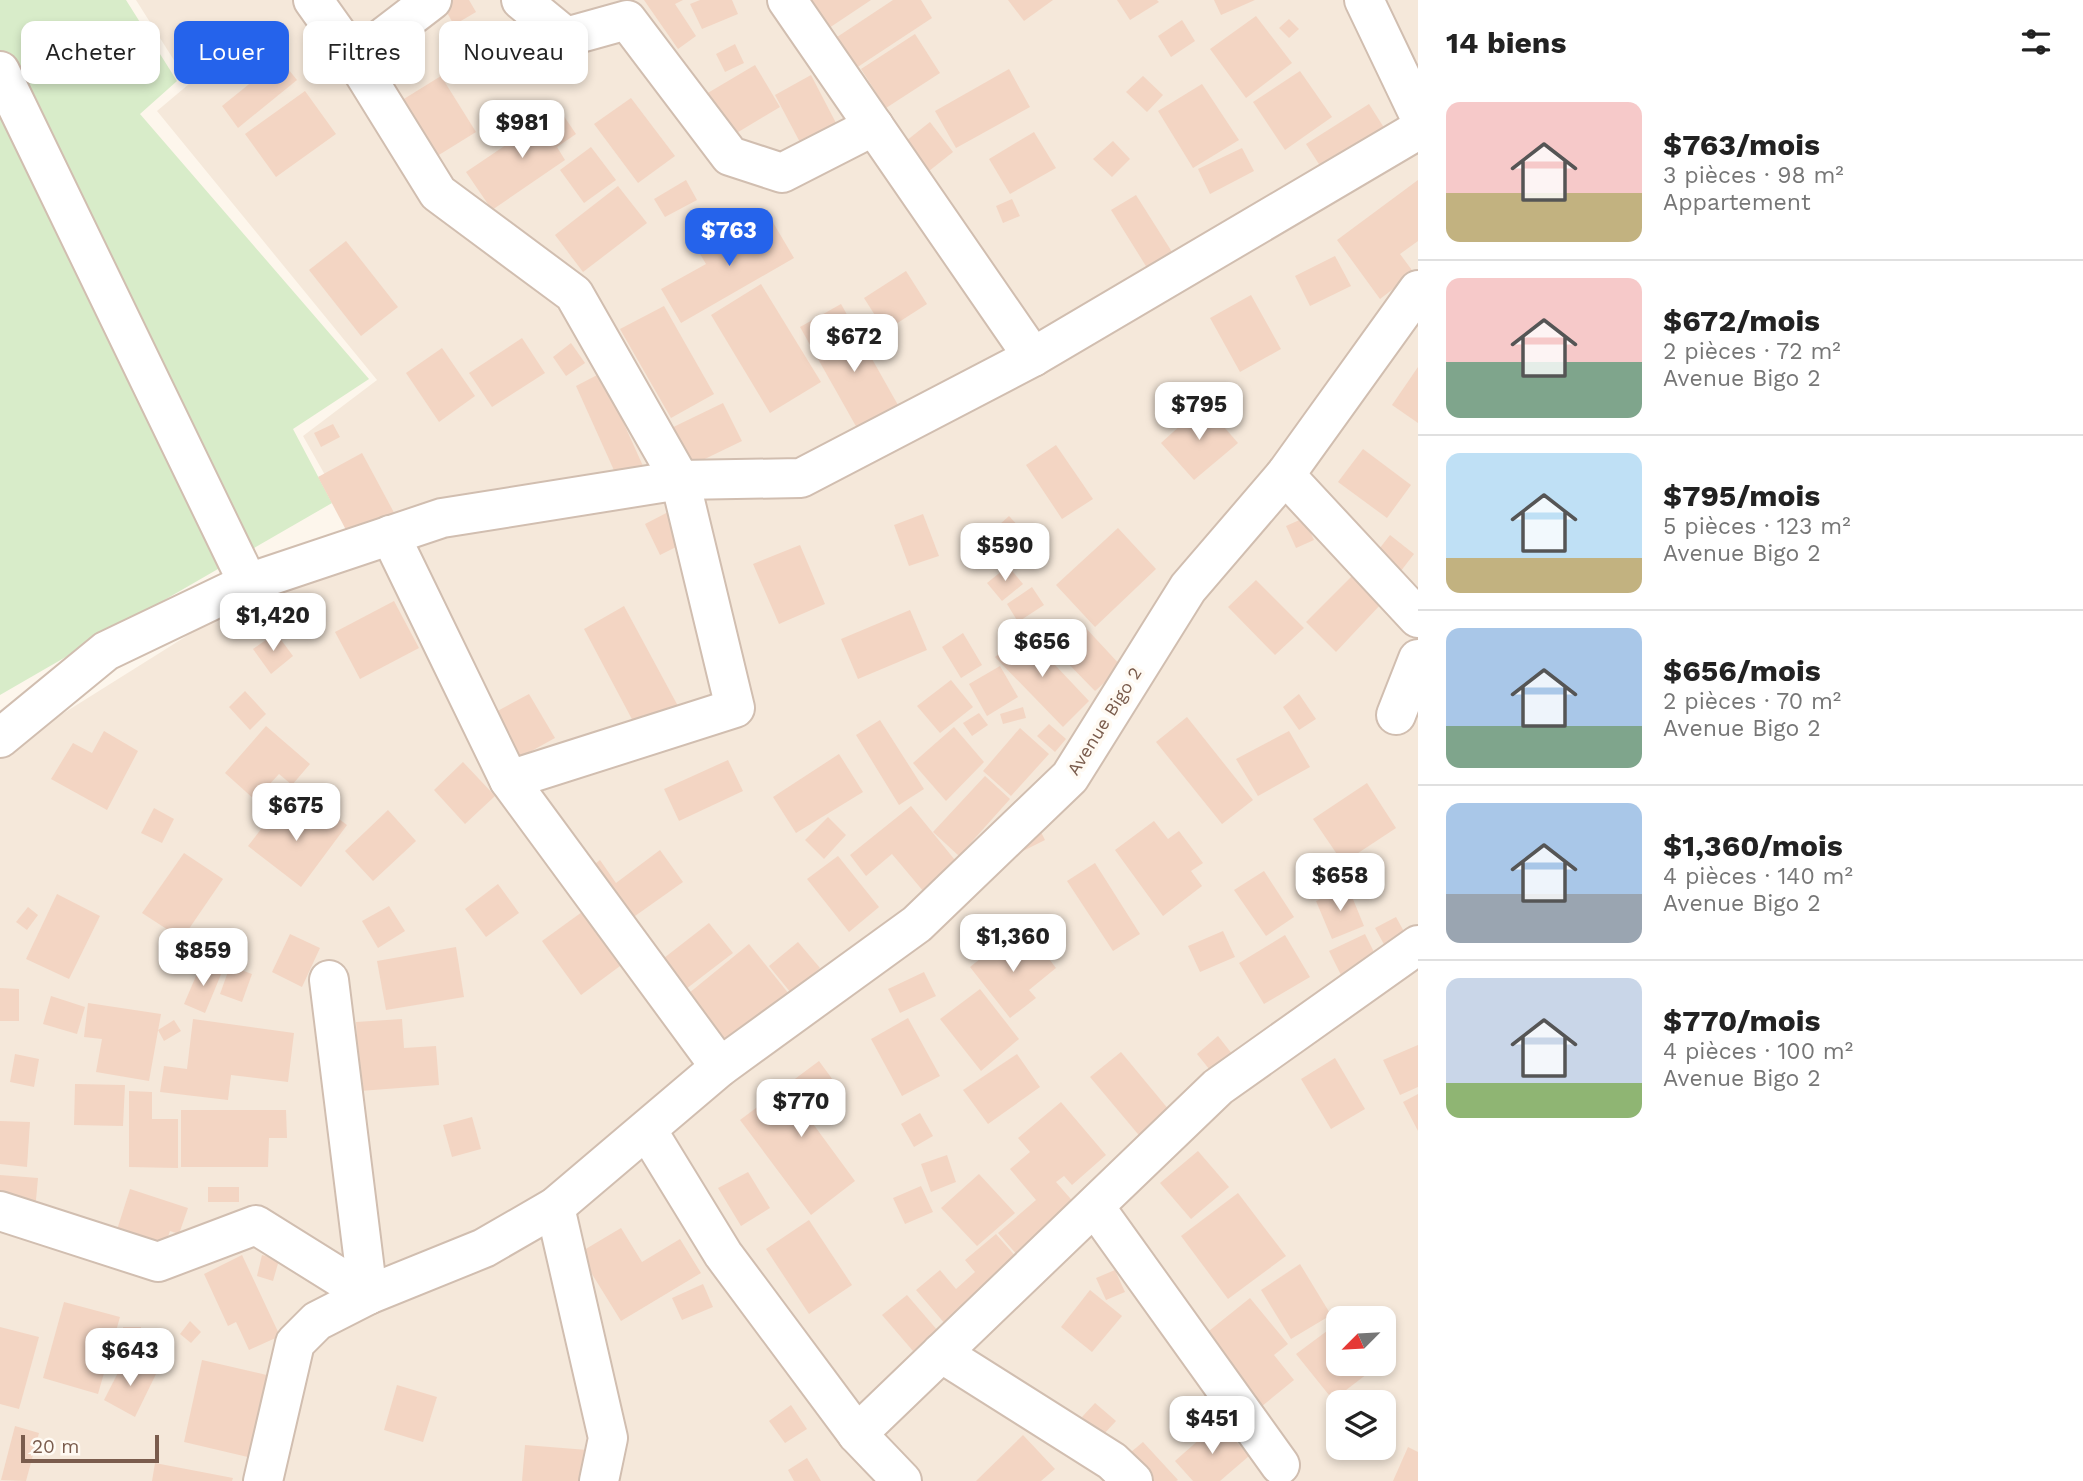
<!DOCTYPE html>
<html lang="fr">
<head>
<meta charset="utf-8">
<style>
  body { margin:0; font-family:"Work Sans",sans-serif; background:#f2f2f2; color:#222; height:100vh; display:flex; flex-direction:column; font-size:26px; white-space:nowrap }
  * { box-sizing:border-box; margin:0 }
  p { font-size:23px; color:#767676 }
  .icon { flex:none; width:38px; height:38px; fill:none; stroke:currentColor; stroke-width:2; stroke-linecap:round; stroke-linejoin:round }
  .map { position:relative; flex:1; overflow:hidden }
  .sheet { display:flex; flex-direction:column; background:#fff; width:665px }
  .sheet>* { flex:none }
  .top-card { position:absolute; left:21px; top:21px; width:665px; height:63px; display:flex; gap:14px }
  .needle { width:46px; rotate:246deg }
  .tools { position:absolute; left:1326px; top:1306px; display:grid; gap:14px }
  .tools a { display:grid; place-items:center; width:70px; height:70px; border-radius:14px; background:#fff; box-shadow:0 4px 10px #0003; font-size:35px }
  .scale { position:absolute; left:21px; bottom:18px; width:138px; box-sizing:border-box; padding-left:7px; border:4px solid #7a5c4d; border-top:0; font-size:19px; line-height:24px; white-space:nowrap; color:#7a5c4d; -webkit-text-stroke:5px #fffaf3; paint-order:stroke }
  .price { position:absolute; translate:-50% -60px; padding:0 16px; border-radius:14px; background:#fff; color:#222; font-size:23px; line-height:46px; filter:drop-shadow(0 2px 4px #0008) }
  .price::after { content:''; position:absolute; left:50%; top:42px; width:21px; height:16px; margin-left:-10px; background:inherit; clip-path:polygon(0 0,100% 0,50% 100%) }
  .price.on { background:#2563eb; color:#fff }
  ul { padding:0; list-style:none }
  li { display:flex; align-items:center; gap:21px; height:175px; padding:0 28px }
  li+li { border-top:2px solid #e0e0e0 }
  li span { display:grid; place-items:center; flex:none; width:196px; height:140px; border-radius:14px; color:#555 }
  li>.icon { margin-inline-start:auto }
  span .icon { width:84px; height:84px; fill:#fffc; stroke-width:1 }
  li b { font-size:30px }
  h2 { display:flex; justify-content:space-between; align-items:center; height:84px; padding:0 28px; font-size:30px }
  .pill { padding:0 24px; border-radius:14px; background:#fff; box-shadow:0 4px 10px #0003; font-size:24px; line-height:63px }
  .pill.on { background:#2563eb; color:#fff }
  main { display:flex; flex:1; min-height:0 }
  .map>svg:first-child { display:block }
</style>
</head>
<body>
<main>
<div class="map">
<svg width="1418" height="1481" viewBox="0 0 1418 1481">
  <rect width="100%" height="100%" fill="#fdf6ec"/>
  <path fill="#f5e8da" fill-rule="evenodd" d="M136,0H1418V1481H0V753L276,580L373,560L303,436L377,380L157,111L189,84ZM1339,1318H1384V1363H1339ZM1339,1402H1384V1447H1339Z"/>
  <path fill="#d8ecc9" d="M0,0H126L177,81L140,114L369,379L293,429L332,503L0,695Z"/>
  <g fill="#f3d5c3">
    <path d="M440,0H469L476,12L454,25Z"/>
    <path d="M644,0H683L675,4L696,36L678,49Z"/>
    <path d="M700,0H732L738,14L702,29L690,4Z"/>
    <path d="M796,0H871L820,34Z"/>
    <path d="M893,0H921L932,18L847,74L828,43Z"/>
    <path d="M1008,0H1053L1024,21Z"/>
    <path d="M1117,0H1157L1159,2L1130,20Z"/>
    <path d="M1214,0H1255L1221,15Z"/>
    <path d="M1256,16L1292,63L1246,98L1210,49Z"/>
    <path d="M1289,19L1299,29L1289,38L1279,28Z"/>
    <path d="M1182,20L1195,41L1171,57L1158,36Z"/>
    <path d="M915,34L940,73L886,108L861,69Z"/>
    <path d="M256,35L265,51L239,64L231,48Z"/>
    <path d="M735,44L744,63L725,72L716,54Z"/>
    <path d="M280,59L297,80L238,128L222,106Z"/>
    <path d="M755,65L780,107L725,140L701,97Z"/>
    <path d="M1009,69L1030,107L956,148L935,111Z"/>
    <path d="M1300,71L1332,117L1285,150L1253,102Z"/>
    <path d="M811,75L848,146L812,165L775,95Z"/>
    <path d="M441,76L476,132L434,158L399,102Z"/>
    <path d="M1143,76L1163,95L1147,112L1126,92Z"/>
    <path d="M1202,84L1239,140L1193,168L1158,111Z"/>
    <path d="M305,91L336,134L276,177L245,134Z"/>
    <path d="M631,98L675,156L638,183L594,124Z"/>
    <path d="M1369,104L1388,134L1326,175L1306,144Z"/>
    <path d="M559,109L576,134L557,147L565,160L492,210L466,172Z"/>
    <path d="M930,122L953,152L924,175L901,145Z"/>
    <path d="M1034,132L1056,168L1010,194L989,159Z"/>
    <path d="M1113,141L1130,159L1112,177L1093,159Z"/>
    <path d="M591,147L616,180L584,203L560,170Z"/>
    <path d="M1242,148L1254,171L1210,194L1198,169Z"/>
    <path d="M686,180L697,200L665,217L654,199Z"/>
    <path d="M1418,180V241L1400,254L1414,273L1380,299L1337,240Z"/>
    <path d="M618,186L647,223L583,272L555,235Z"/>
    <path d="M1136,195L1179,263L1154,279L1111,210Z"/>
    <path d="M1012,199L1020,216L1003,223L996,206Z"/>
    <path d="M768,214L794,258L681,323L661,289L706,264L700,254Z"/>
    <path d="M346,241L398,307L361,336L309,270Z"/>
    <path d="M1335,256L1351,286L1310,306L1295,276Z"/>
    <path d="M906,271L927,304L885,331L864,298Z"/>
    <path d="M761,284L821,382L770,413L711,315Z"/>
    <path d="M1251,295L1281,349L1240,372L1210,318Z"/>
    <path d="M841,304L907,421L866,444L800,327Z"/>
    <path d="M664,306L714,394L671,418L620,329Z"/>
    <path d="M522,338L545,373L492,407L469,373Z"/>
    <path d="M571,343L585,363L566,376L553,357Z"/>
    <path d="M442,348L475,396L439,422L406,373Z"/>
    <path d="M1418,367V423L1392,405Z"/>
    <path d="M601,373L643,466L617,477L576,386Z"/>
    <path d="M723,403L742,441L680,471L661,433Z"/>
    <path d="M1204,404L1238,443L1194,480L1161,443Z"/>
    <path d="M333,424L340,437L321,447L314,433Z"/>
    <path d="M1056,445L1093,499L1062,519L1026,465Z"/>
    <path d="M1363,449L1411,485L1387,518L1338,482Z"/>
    <path d="M362,453L398,520L354,545L318,477Z"/>
    <path d="M676,508L692,539L660,555L645,524Z"/>
    <path d="M923,514L939,556L909,566L894,525Z"/>
    <path d="M1009,516L1031,540L1010,559L988,535Z"/>
    <path d="M1304,518L1314,540L1296,548L1286,526Z"/>
    <path d="M1118,528L1156,569L1095,627L1056,585Z"/>
    <path d="M1390,535L1414,554L1397,576L1373,557Z"/>
    <path d="M800,545L825,604L779,624L753,564Z"/>
    <path d="M1008,566L1023,584L1002,601L987,583Z"/>
    <path d="M1352,576L1381,604L1336,652L1306,622Z"/>
    <path d="M1256,580L1304,628L1275,655L1228,607Z"/>
    <path d="M1032,587L1044,605L1018,622L1007,604Z"/>
    <path d="M394,601L419,648L360,679L335,632Z"/>
    <path d="M624,606L692,732L651,755L584,629Z"/>
    <path d="M910,610L927,650L858,679L841,639Z"/>
    <path d="M1083,625L1122,667L1095,691L1056,651Z"/>
    <path d="M1024,632L1089,701L1063,727L995,657Z"/>
    <path d="M276,633L293,656L271,674L253,649Z"/>
    <path d="M963,633L982,665L961,678L942,647Z"/>
    <path d="M1000,666L1018,697L987,716L969,684Z"/>
    <path d="M951,680L973,707L940,733L917,706Z"/>
    <path d="M245,691L266,714L250,730L229,707Z"/>
    <path d="M529,694L555,738L517,759L492,714Z"/>
    <path d="M1299,694L1316,719L1299,730L1283,707Z"/>
    <path d="M1023,707L1026,718L1003,724L1000,714Z"/>
    <path d="M979,713L988,725L972,736L963,723Z"/>
    <path d="M1187,717L1253,800L1222,824L1156,742Z"/>
    <path d="M880,720L924,789L899,805L856,735Z"/>
    <path d="M1049,724L1066,739L1055,752L1037,736Z"/>
    <path d="M266,726L310,764L292,785L279,774L255,800L225,773Z"/>
    <path d="M954,727L984,762L946,801L913,763Z"/>
    <path d="M1020,728L1049,754L1011,796L983,771Z"/>
    <path d="M104,731L138,751L107,810L51,779L73,743L92,753Z"/>
    <path d="M1289,731L1310,767L1258,796L1236,759Z"/>
    <path d="M839,754L863,792L796,833L773,797Z"/>
    <path d="M728,760L743,791L679,821L664,789Z"/>
    <path d="M463,762L495,796L465,824L434,790Z"/>
    <path d="M985,776L1010,799L959,856L933,832Z"/>
    <path d="M1367,783L1396,828L1343,863L1313,819Z"/>
    <path d="M279,806L311,830L327,810L347,825L301,887L248,846Z"/>
    <path d="M911,806L963,870L929,898L892,854L866,876L850,855Z"/>
    <path d="M154,808L174,819L162,843L141,833Z"/>
    <path d="M388,810L416,841L373,881L345,851Z"/>
    <path d="M828,817L846,835L824,859L805,840Z"/>
    <path d="M1154,821L1168,839L1179,831L1203,863L1191,871L1202,886L1163,916L1115,850Z"/>
    <path d="M1036,822L1045,840L1021,852L1012,834Z"/>
    <path d="M660,850L683,882L611,933L573,881L600,860L616,883Z"/>
    <path d="M184,853L223,879L182,939L142,913Z"/>
    <path d="M838,856L879,907L849,932L807,879Z"/>
    <path d="M1095,863L1140,934L1113,951L1067,881Z"/>
    <path d="M1264,871L1294,917L1266,936L1234,890Z"/>
    <path d="M498,884L519,913L486,937L465,909Z"/>
    <path d="M1348,887L1364,926L1332,939L1316,901Z"/>
    <path d="M57,894L100,916L69,979L26,959Z"/>
    <path d="M389,906L405,931L378,948L362,921Z"/>
    <path d="M28,907L38,915L27,930L16,922Z"/>
    <path d="M582,912L620,966L581,995L542,941Z"/>
    <path d="M1396,917L1407,937L1386,948L1375,928Z"/>
    <path d="M709,923L733,953L669,1002L646,972Z"/>
    <path d="M1223,931L1235,957L1200,972L1188,946Z"/>
    <path d="M290,934L320,948L302,987L272,972Z"/>
    <path d="M1365,934L1379,962L1343,979L1329,951Z"/>
    <path d="M1285,935L1310,977L1264,1004L1239,963Z"/>
    <path d="M1006,938L1017,951L1033,938L1056,968L1029,990L1036,998L1010,1018L970,967Z"/>
    <path d="M798,942L820,968L791,993L769,966Z"/>
    <path d="M749,944L789,994L713,1058L672,1007Z"/>
    <path d="M456,947L464,997L386,1010L377,961Z"/>
    <path d="M202,962L222,972L205,1013L184,1004Z"/>
    <path d="M230,966L252,974L242,1002L220,994Z"/>
    <path d="M924,972L936,996L900,1013L888,989Z"/>
    <path d="M0,988L19,989V1021H0Z"/>
    <path d="M980,989L1019,1039L981,1071L940,1019Z"/>
    <path d="M51,996L85,1007L77,1034L43,1024Z"/>
    <path d="M88,1003L161,1014L149,1081L96,1072L102,1039L84,1037Z"/>
    <path d="M908,1018L940,1076L902,1096L871,1039Z"/>
    <path d="M193,1019L294,1033L288,1082L231,1075L228,1100L160,1092L164,1066L187,1069Z"/>
    <path d="M402,1019L404,1048L436,1046L439,1085L360,1091L356,1022Z"/>
    <path d="M174,1020L181,1031L164,1041L158,1030Z"/>
    <path d="M1218,1036L1236,1059L1214,1075L1197,1054Z"/>
    <path d="M1418,1045V1087L1400,1095L1383,1060Z"/>
    <path d="M1121,1052L1174,1116L1143,1140L1090,1077Z"/>
    <path d="M15,1054L39,1059L34,1087L10,1082Z"/>
    <path d="M1017,1054L1040,1087L988,1124L963,1090Z"/>
    <path d="M1335,1058L1365,1109L1331,1129L1301,1079Z"/>
    <path d="M819,1061L841,1091L808,1117L855,1181L811,1215L740,1120Z"/>
    <path d="M75,1084L125,1085L123,1126L74,1125Z"/>
    <path d="M129,1091L152,1092V1119H178V1168L129,1167Z"/>
    <path d="M1418,1094V1131L1403,1102Z"/>
    <path d="M1061,1102L1106,1155L1072,1185L1064,1176L1056,1182L1083,1213L1024,1263L998,1233L1036,1200L1010,1169L1030,1152L1018,1138Z"/>
    <path d="M181,1110H286L287,1138H269L268,1167H181Z"/>
    <path d="M920,1113L933,1136L914,1147L901,1124Z"/>
    <path d="M472,1117L481,1149L452,1157L443,1125Z"/>
    <path d="M0,1121L30,1122L27,1167L0,1164Z"/>
    <path d="M1198,1151L1229,1187L1191,1219L1160,1183Z"/>
    <path d="M947,1155L956,1182L931,1192L921,1164Z"/>
    <path d="M748,1172L770,1208L741,1226L718,1188Z"/>
    <path d="M979,1174L1015,1213L977,1246L941,1208Z"/>
    <path d="M0,1175L38,1178L34,1222L0,1219Z"/>
    <path d="M921,1186L933,1212L905,1224L893,1198Z"/>
    <rect x="208" y="1187" width="31" height="15"/>
    <path d="M130,1189L188,1208L179,1234L170,1231L163,1251L115,1236Z"/>
    <path d="M1238,1193L1286,1256L1228,1299L1181,1236Z"/>
    <path d="M809,1220L852,1285L809,1314L766,1249Z"/>
    <path d="M621,1228L642,1262L680,1239L701,1273L621,1321L579,1253Z"/>
    <path d="M996,1234L1026,1268L952,1332L916,1290L940,1270L956,1289L975,1272L965,1260Z"/>
    <path d="M242,1255L280,1336L249,1350L236,1322L228,1326L204,1274Z"/>
    <path d="M262,1255L279,1260L273,1281L257,1276Z"/>
    <path d="M1300,1264L1331,1315L1291,1339L1261,1290Z"/>
    <path d="M1115,1270L1125,1292L1106,1300L1096,1278Z"/>
    <path d="M703,1284L713,1307L682,1320L672,1298Z"/>
    <path d="M1090,1290L1122,1316L1092,1352L1061,1327Z"/>
    <path d="M907,1295L938,1331L913,1351L882,1315Z"/>
    <path d="M1250,1298L1288,1344L1274,1355L1294,1380L1251,1415L1194,1343Z"/>
    <path d="M64,1302L120,1317L98,1394L43,1378Z"/>
    <path d="M190,1321L201,1332L191,1343L180,1334Z"/>
    <path d="M0,1327L39,1337L19,1409L0,1404Z"/>
    <rect x="123" y="1327" width="18" height="17"/>
    <path d="M1331,1328L1339,1338V1363H1359L1367,1374L1333,1400L1296,1354Z"/>
    <path d="M125,1359L156,1374L135,1417L104,1400Z"/>
    <path d="M202,1360L271,1376L252,1458L184,1442Z"/>
    <path d="M397,1385L437,1397L423,1442L384,1430Z"/>
    <path d="M1095,1403L1116,1421L1102,1436L1082,1417Z"/>
    <path d="M791,1405L807,1429L785,1443L769,1421Z"/>
    <path d="M1219,1422L1249,1456L1220,1481H1193L1175,1461Z"/>
    <path d="M15,1426L39,1433L26,1481L1,1480Z"/>
    <path d="M1023,1435L1055,1469L1041,1481H976Z"/>
    <path d="M1143,1442L1178,1480L1176,1481H1124L1112,1468Z"/>
    <path d="M525,1445L600,1451L597,1481H522Z"/>
    <path d="M1408,1447L1418,1452V1481H1393Z"/>
    <path d="M807,1458L821,1481H794L788,1470Z"/>
    <path d="M155,1463L233,1478L232,1481H152Z"/>
  </g>
  <g fill="none" stroke-linecap="round" stroke-linejoin="round">
    <g stroke="#d1beb0" stroke-width="42">
      <g id="minor">
        <path d="M313,0L355,59L438,193L574,294L680,480L735,708L509,780"/>
        <path d="M521,0L566,37L627,20L730,156L782,173L874,126"/>
        <path d="M787,0L1033,357"/>
        <path d="M1364,0L1418,113"/>
        <path d="M355,59L432,0"/>
        <path d="M0,71L248,583"/>
        <path d="M1285,475L1418,618"/>
        <path d="M390,535L509,780L720,1067"/>
        <path d="M1396,715L1418,659"/>
        <path d="M0,738L106,651L248,583L442,518L680,480L801,478L1033,357L1418,130"/>
        <path d="M329,980L368,1295"/>
        <path d="M647,1130L723,1254L857,1434L902,1481"/>
        <path d="M555,1207L608,1438L599,1481"/>
        <path d="M1095,1207L1280,1465"/>
        <path d="M0,1211L158,1262L256,1225L368,1295"/>
        <path d="M941,1353L1112,1461L1133,1481"/>
        <path d="M857,1434L1218,1087L1418,945"/>
        <path d="M263,1481L295,1343L317,1321L368,1295L484,1248L555,1207L720,1067L917,924L1070,777L1188,588L1285,475L1418,290"/>
      </g>
    </g>
    <use href="#minor" stroke="#fff" stroke-width="38"/>
  </g>
  <g text-anchor="middle" dominant-baseline="central" stroke-width="7" stroke-linejoin="round" paint-order="stroke">
    <g font-size="18" fill="#7a5c4d" stroke="#fffaf3">
      <text transform="translate(1104 721) rotate(-58)">Avenue Bigo 2</text>
    </g>
  </g>
</svg>
<div class="tools">
<a><svg class="needle" viewBox="-14 -14 28 28"><path d="M0-13l5 13h-10z" fill="#e53935"/><path d="M0 13l5-13h-10z" fill="#767676"/></svg></a>
<a><svg class="icon" aria-label="layers" viewBox="0 0 24 24"><path d="M12 4l9 5-9 5-9-5zM3 14l9 5 9-5"/></svg></a>
</div>
<div class="scale">20 m</div>
<b class="price" style="left:522px;top:160px">$981</b>
<b class="price on" style="left:729px;top:268px">$763</b>
<b class="price" style="left:854px;top:374px">$672</b>
<b class="price" style="left:1199px;top:442px">$795</b>
<b class="price" style="left:1005px;top:583px">$590</b>
<b class="price" style="left:273px;top:653px">$1,420</b>
<b class="price" style="left:1042px;top:679px">$656</b>
<b class="price" style="left:296px;top:843px">$675</b>
<b class="price" style="left:1340px;top:913px">$658</b>
<b class="price" style="left:1013px;top:974px">$1,360</b>
<b class="price" style="left:203px;top:988px">$859</b>
<b class="price" style="left:801px;top:1139px">$770</b>
<b class="price" style="left:130px;top:1388px">$643</b>
<b class="price" style="left:1212px;top:1456px">$451</b>
<div class="top-card">
<a class="pill">Acheter</a>
<a class="pill on">Louer</a>
<a class="pill">Filtres</a>
<a class="pill">Nouveau</a>
</div>
</div>
<section class="sheet">
<h2>14 biens<svg class="icon" aria-label="filters" viewBox="0 0 24 24"><path d="M4 7h16M4 17h16"/><circle cx="9" cy="7" r="2"/><circle cx="15" cy="17" r="2"/></svg></h2>
<ul>
<li><span style="background:linear-gradient(#f6c9c9 65%,#c2b280 0)"><svg class="icon" aria-label="home" viewBox="0 0 24 24"><path d="M3 11l9-7 9 7M6 9v11h12V9"/></svg></span><div><b>$763/mois</b><p>3 pièces · 98 m²</p><p>Appartement</p></div></li>
<li><span style="background:linear-gradient(#f6c9c9 60%,#7fa58c 0)"><svg class="icon" aria-label="home" viewBox="0 0 24 24"><path d="M3 11l9-7 9 7M6 9v11h12V9"/></svg></span><div><b>$672/mois</b><p>2 pièces · 72 m²</p><p>Avenue Bigo 2</p></div></li>
<li><span style="background:linear-gradient(#bfe0f5 75%,#c2b280 0)"><svg class="icon" aria-label="home" viewBox="0 0 24 24"><path d="M3 11l9-7 9 7M6 9v11h12V9"/></svg></span><div><b>$795/mois</b><p>5 pièces · 123 m²</p><p>Avenue Bigo 2</p></div></li>
<li><span style="background:linear-gradient(#a9c7e8 70%,#7fa58c 0)"><svg class="icon" aria-label="home" viewBox="0 0 24 24"><path d="M3 11l9-7 9 7M6 9v11h12V9"/></svg></span><div><b>$656/mois</b><p>2 pièces · 70 m²</p><p>Avenue Bigo 2</p></div></li>
<li><span style="background:linear-gradient(#a9c7e8 65%,#9aa5b1 0)"><svg class="icon" aria-label="home" viewBox="0 0 24 24"><path d="M3 11l9-7 9 7M6 9v11h12V9"/></svg></span><div><b>$1,360/mois</b><p>4 pièces · 140 m²</p><p>Avenue Bigo 2</p></div></li>
<li><span style="background:linear-gradient(#c9d6e8 75%,#8fb573 0)"><svg class="icon" aria-label="home" viewBox="0 0 24 24"><path d="M3 11l9-7 9 7M6 9v11h12V9"/></svg></span><div><b>$770/mois</b><p>4 pièces · 100 m²</p><p>Avenue Bigo 2</p></div></li>
</ul>
</section>
</main>
</body>
</html>
